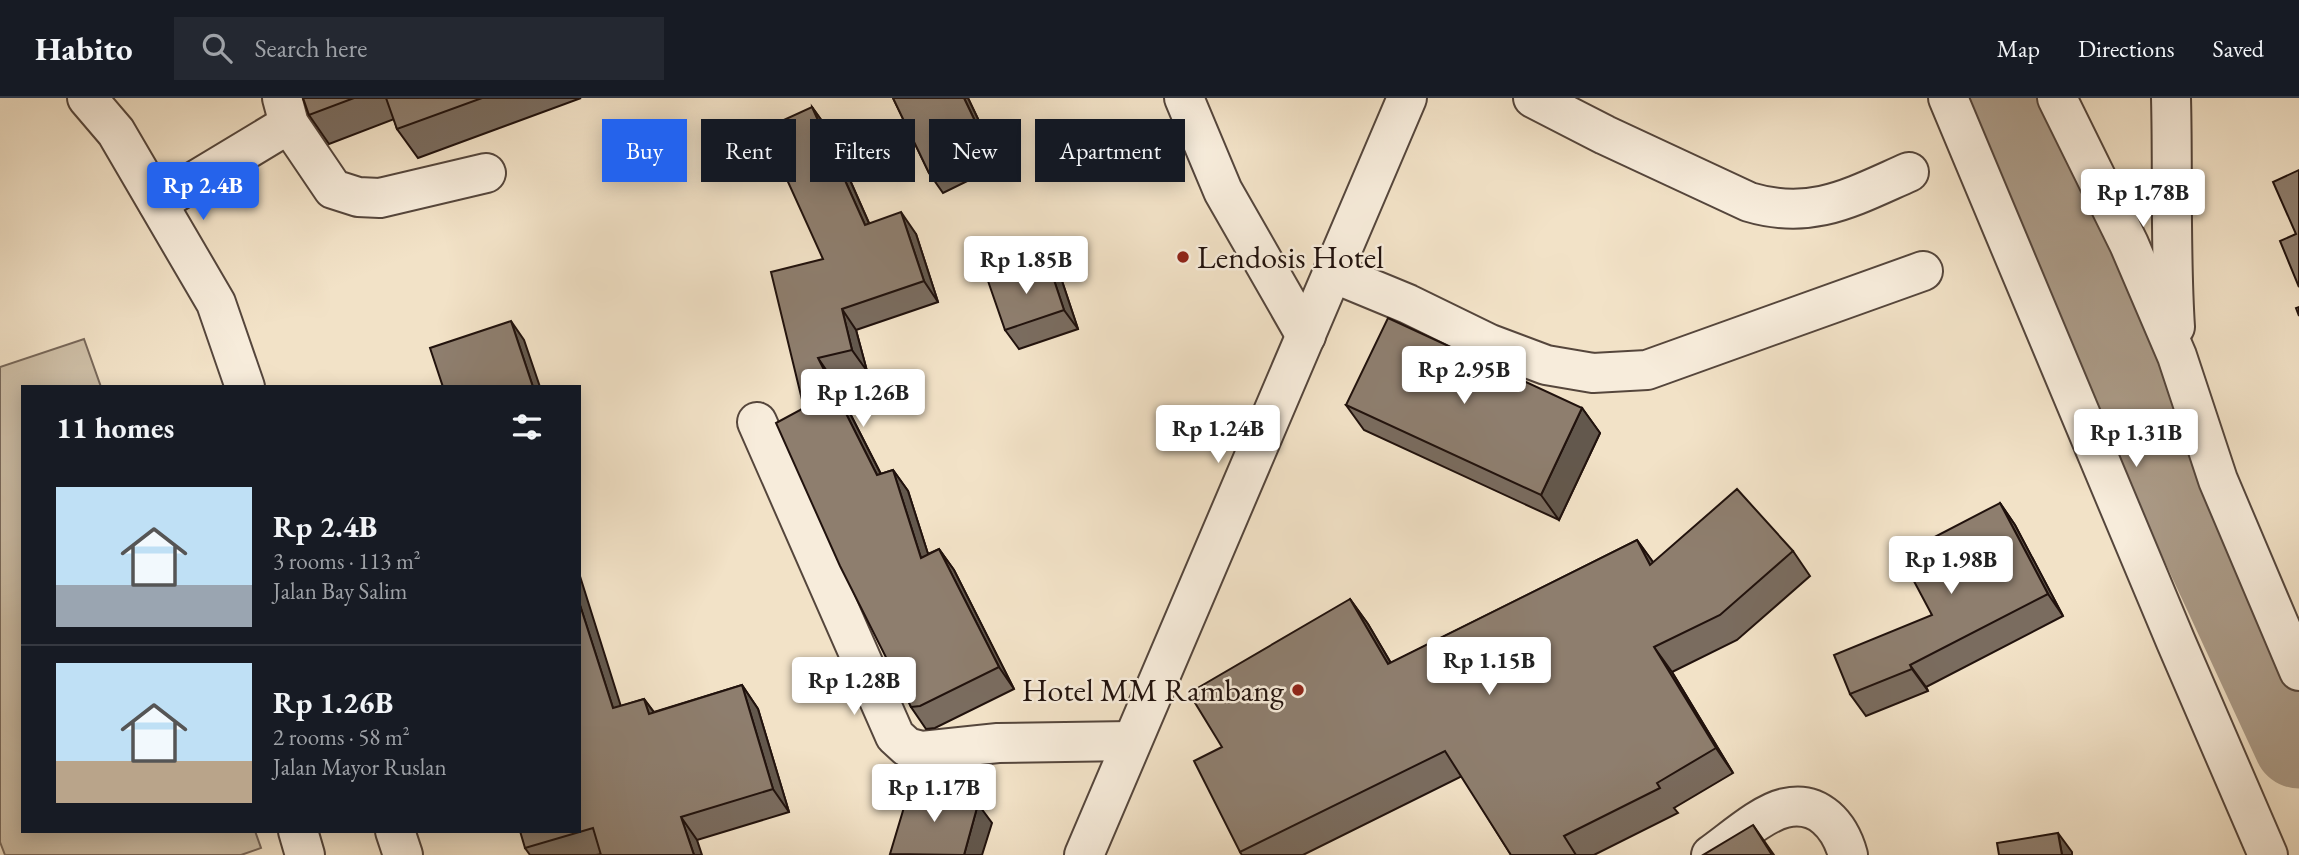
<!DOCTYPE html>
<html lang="en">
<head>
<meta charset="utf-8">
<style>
  body { margin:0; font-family:"EB Garamond",serif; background:#242831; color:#f1f3f6; height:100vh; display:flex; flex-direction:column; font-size:26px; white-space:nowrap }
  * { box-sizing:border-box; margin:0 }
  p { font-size:23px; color:#9ea1a6 }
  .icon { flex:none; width:38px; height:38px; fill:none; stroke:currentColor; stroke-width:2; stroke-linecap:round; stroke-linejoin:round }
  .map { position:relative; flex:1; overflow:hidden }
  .drawer { position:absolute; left:21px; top:287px; width:560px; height:448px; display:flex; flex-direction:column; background:#171b24; border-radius:0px; box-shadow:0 4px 18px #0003 }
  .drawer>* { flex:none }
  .banner { position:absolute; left:602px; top:21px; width:665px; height:63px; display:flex; gap:14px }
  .price { position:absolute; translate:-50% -60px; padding:0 16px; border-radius:7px; background:#fff; color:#222; font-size:23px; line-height:46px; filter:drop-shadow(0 2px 4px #0008) }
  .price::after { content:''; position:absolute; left:50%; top:42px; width:21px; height:16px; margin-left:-10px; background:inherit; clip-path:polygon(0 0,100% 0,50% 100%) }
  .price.current { background:#2563eb; color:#fff }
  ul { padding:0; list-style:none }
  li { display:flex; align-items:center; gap:21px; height:175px; padding:0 35px }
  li+li { border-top:2px solid #363941 }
  li span { display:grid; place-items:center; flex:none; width:196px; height:140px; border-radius:0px; color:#555 }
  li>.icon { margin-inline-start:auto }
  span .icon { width:84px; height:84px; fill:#fffc; stroke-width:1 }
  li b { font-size:30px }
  h2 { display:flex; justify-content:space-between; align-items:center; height:84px; padding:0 35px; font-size:30px }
  .pill { padding:0 24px; border-radius:0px; background:#171b24; box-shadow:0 4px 18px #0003; font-size:24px; line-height:63px }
  .pill.current { background:#2563eb; color:#fff }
  header { display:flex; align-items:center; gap:42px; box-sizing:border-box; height:98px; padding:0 35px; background:#171b24; border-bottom:2px solid #363941 }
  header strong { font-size:33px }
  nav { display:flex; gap:38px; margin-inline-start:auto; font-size:24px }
  .search { width:490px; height:63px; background:#242831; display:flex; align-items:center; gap:18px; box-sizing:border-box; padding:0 24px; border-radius:0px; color:#9ea1a6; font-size:26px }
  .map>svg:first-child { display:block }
</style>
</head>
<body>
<header>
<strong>Habito</strong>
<div class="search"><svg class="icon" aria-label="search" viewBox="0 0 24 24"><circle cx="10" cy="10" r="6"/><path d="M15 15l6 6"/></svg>Search here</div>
<nav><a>Map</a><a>Directions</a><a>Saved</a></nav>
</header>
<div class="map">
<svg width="2299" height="757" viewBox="0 0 2299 757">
  <rect width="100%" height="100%" fill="#f2e2c7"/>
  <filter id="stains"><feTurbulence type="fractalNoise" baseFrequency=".00286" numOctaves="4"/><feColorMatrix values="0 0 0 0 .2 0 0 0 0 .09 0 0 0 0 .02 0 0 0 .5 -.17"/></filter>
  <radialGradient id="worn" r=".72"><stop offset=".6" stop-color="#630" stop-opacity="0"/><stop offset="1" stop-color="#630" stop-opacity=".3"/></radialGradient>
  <path fill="#cebfa7" stroke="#78685a" stroke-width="2" d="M84,241L101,289H23V733H255L261,750L241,757H5L0,744V269Z"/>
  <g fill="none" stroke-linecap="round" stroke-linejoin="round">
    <path stroke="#ab9b88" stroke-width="91" d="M2000,0L2299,645"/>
    <g stroke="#55463c" stroke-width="42">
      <g id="minor">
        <path d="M87,0L116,34L216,205L245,289"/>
        <path d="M282,0L289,26L333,91L358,99L380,100L486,75"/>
        <path d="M1184,0L1223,93L1306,238"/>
        <path d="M1533,0L1605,37L1749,104C1812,123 1852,99 1909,74"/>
        <path d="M1948,0L2176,544L2268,757"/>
        <path d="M2057,0L2129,146L2177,258L2218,382L2299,573"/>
        <path d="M2171,0C2173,76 2170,153 2175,229"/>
        <path d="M158,105L289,26"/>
        <path d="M1333,175L1408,206L1490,246L1546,267L1593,275L1647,272L1923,173"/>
        <path d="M757,324L895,638L907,649L922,653L998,645L1131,643"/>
        <path d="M298,733L305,757"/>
        <path d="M395,733L403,757"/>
        <path d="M1084,757L1407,0"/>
        <path d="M1711,757C1731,743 1762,715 1785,710C1819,702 1840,728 1848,757"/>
      </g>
    </g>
    <use href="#minor" stroke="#f7ecdb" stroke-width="38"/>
  </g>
  <g fill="#7a6c5f" stroke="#21120d" stroke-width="2">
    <path d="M303,0H581L418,60L397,31L394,21L329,46L309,17Z"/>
    <path d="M893,0H968L1000,67L943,95L929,75Z"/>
    <path d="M812,9L827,30L869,125L916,136L938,204L856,232L867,273L833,282L881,376L893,372L908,393L928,456L939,451L954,472L1014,591L935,630L926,631L911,609L804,310L823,161Z"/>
    <path d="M1062,183L1078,231L1019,251L1005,232Z"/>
    <path d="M1346,307L1582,310L1600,335L1559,422L1364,332Z"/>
    <path d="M2000,405L2015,427L2063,518L1926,589L1928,593L1866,618L1850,596L1932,517Z"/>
    <path d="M1637,442L1653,464L1793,453L1810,478L1737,542L1672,574L1733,675L1674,710L1678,715L1594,757H1511L1462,678L1303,757H1242L1240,754L1222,649L1350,501L1368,526L1391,565Z"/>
    <path d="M742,587L758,611L789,714L697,742L596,757H530L525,750L621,608L644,601L654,614Z"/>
  </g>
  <g fill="#63584d" stroke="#21120d" stroke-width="2">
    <path d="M964,0H968L1000,67L987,48Z"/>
    <path d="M812,9L827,30L879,148L865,127Z"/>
    <path d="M901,114L916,136L938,204L924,183Z"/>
    <path d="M1048,164L1062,183L1078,231L1064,212Z"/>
    <path d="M842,211L856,232L867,273L852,252Z"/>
    <path d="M511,223L524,242L540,289H533Z"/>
    <path d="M818,260L833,282L892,398L877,377Z"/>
    <path d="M1582,310L1600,335L1559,422L1541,397Z"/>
    <path d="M893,372L908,393L936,481L921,460Z"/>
    <path d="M2000,405L2015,427L2063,518L2048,496Z"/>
    <path d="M1637,442L1655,467H1650Z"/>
    <path d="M939,451L954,472L1014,591L999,569Z"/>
    <path d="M579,475L629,634L613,610L579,504Z"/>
    <path d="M1350,501L1368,526L1406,591L1388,566Z"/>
    <path d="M1654,549L1672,574L1733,675L1716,650Z"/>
    <path d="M1910,567L1926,589L1928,593L1912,571Z"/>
    <path d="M742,587L758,611L789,714L773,691Z"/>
    <path d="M644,601L661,624L649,616Z"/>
    <path d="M978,706L992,725L982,757H964Z"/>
    <path d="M681,719L697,742L702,757H694Z"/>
    <path d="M1753,727L1774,757H1772Z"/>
    <path d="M2058,735L2072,754V757H2062Z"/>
  </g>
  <g fill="#8e7e6e" stroke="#21120d" stroke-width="2">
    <path d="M303,0H354L309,17Z"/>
    <path d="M386,0H482L397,31Z"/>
    <path d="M893,0H964L987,48L929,75Z"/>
    <path d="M812,9L865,127L901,114L924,183L842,211L852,252L818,260L877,377L893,372L921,460L939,451L999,569L920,608L911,609L840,468L776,325L804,310L771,174L823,161L764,31Z"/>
    <path d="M2299,72V189L2280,143L2296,136L2273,84Z"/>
    <path d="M1048,164L1064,212L1005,232L988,183Z"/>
    <path d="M2299,209V218L2296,210Z"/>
    <path d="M1388,220L1582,310L1541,397L1346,307Z"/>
    <path d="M511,223L533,289H443L430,250Z"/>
    <path d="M1737,391L1793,453L1720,517L1654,549L1716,650L1657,685L1660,690L1564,738L1576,757H1511L1445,653L1240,754L1194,663L1222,649L1189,595L1350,501L1388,566L1637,442L1650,467Z"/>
    <path d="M2000,405L2048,496L1910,567L1912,571L1850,596L1834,557L1932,517L1900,457Z"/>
    <path d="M579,504L613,610L644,601L649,616L742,587L773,691L681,719L694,757H601L593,730L525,750L520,733H579Z"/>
    <path d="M911,686L978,706L964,757L890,756Z"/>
    <path d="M1753,727L1772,757H1703Z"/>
    <path d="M2058,735L2062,757H1999L1997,745Z"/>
  </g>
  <g fill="#8f2418" stroke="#f7ecdb" stroke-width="2.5">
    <circle cx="1183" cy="159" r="7"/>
    <circle cx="1298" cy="592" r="7"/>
  </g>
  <g text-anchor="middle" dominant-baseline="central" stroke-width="5" stroke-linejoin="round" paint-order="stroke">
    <g font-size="32" fill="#21120d" stroke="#f7ecdb" text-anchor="start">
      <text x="1197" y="159">Lendosis Hotel</text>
      <text x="1284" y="592" text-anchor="end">Hotel MM Rambang</text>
    </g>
  </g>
  <rect width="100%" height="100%" filter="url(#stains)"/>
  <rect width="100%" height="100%" fill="url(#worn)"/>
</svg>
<b class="price current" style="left:203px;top:124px">Rp 2.4B</b>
<b class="price" style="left:2143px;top:131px">Rp 1.78B</b>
<b class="price" style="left:1026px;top:198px">Rp 1.85B</b>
<b class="price" style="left:1464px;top:308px">Rp 2.95B</b>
<b class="price" style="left:863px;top:331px">Rp 1.26B</b>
<b class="price" style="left:1218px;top:367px">Rp 1.24B</b>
<b class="price" style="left:2136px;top:371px">Rp 1.31B</b>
<b class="price" style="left:1951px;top:498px">Rp 1.98B</b>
<b class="price" style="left:1489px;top:599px">Rp 1.15B</b>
<b class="price" style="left:854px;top:619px">Rp 1.28B</b>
<b class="price" style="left:934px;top:726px">Rp 1.17B</b>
<div class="banner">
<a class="pill current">Buy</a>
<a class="pill">Rent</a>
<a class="pill">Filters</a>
<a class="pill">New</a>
<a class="pill">Apartment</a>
</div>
<section class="drawer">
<h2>11 homes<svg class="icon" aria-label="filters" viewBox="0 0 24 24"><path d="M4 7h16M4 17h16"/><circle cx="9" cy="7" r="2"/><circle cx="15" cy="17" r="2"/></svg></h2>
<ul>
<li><span style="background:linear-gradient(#bfe0f5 70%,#9aa5b1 0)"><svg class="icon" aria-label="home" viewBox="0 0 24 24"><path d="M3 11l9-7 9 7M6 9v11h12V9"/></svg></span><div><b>Rp 2.4B</b><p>3 rooms · 113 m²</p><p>Jalan Bay Salim</p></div></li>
<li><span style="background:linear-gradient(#bfe0f5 70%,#b9a48a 0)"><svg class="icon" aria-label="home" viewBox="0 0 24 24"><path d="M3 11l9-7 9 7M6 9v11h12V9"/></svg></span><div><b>Rp 1.26B</b><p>2 rooms · 58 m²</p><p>Jalan Mayor Ruslan</p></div></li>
</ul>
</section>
</div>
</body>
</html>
